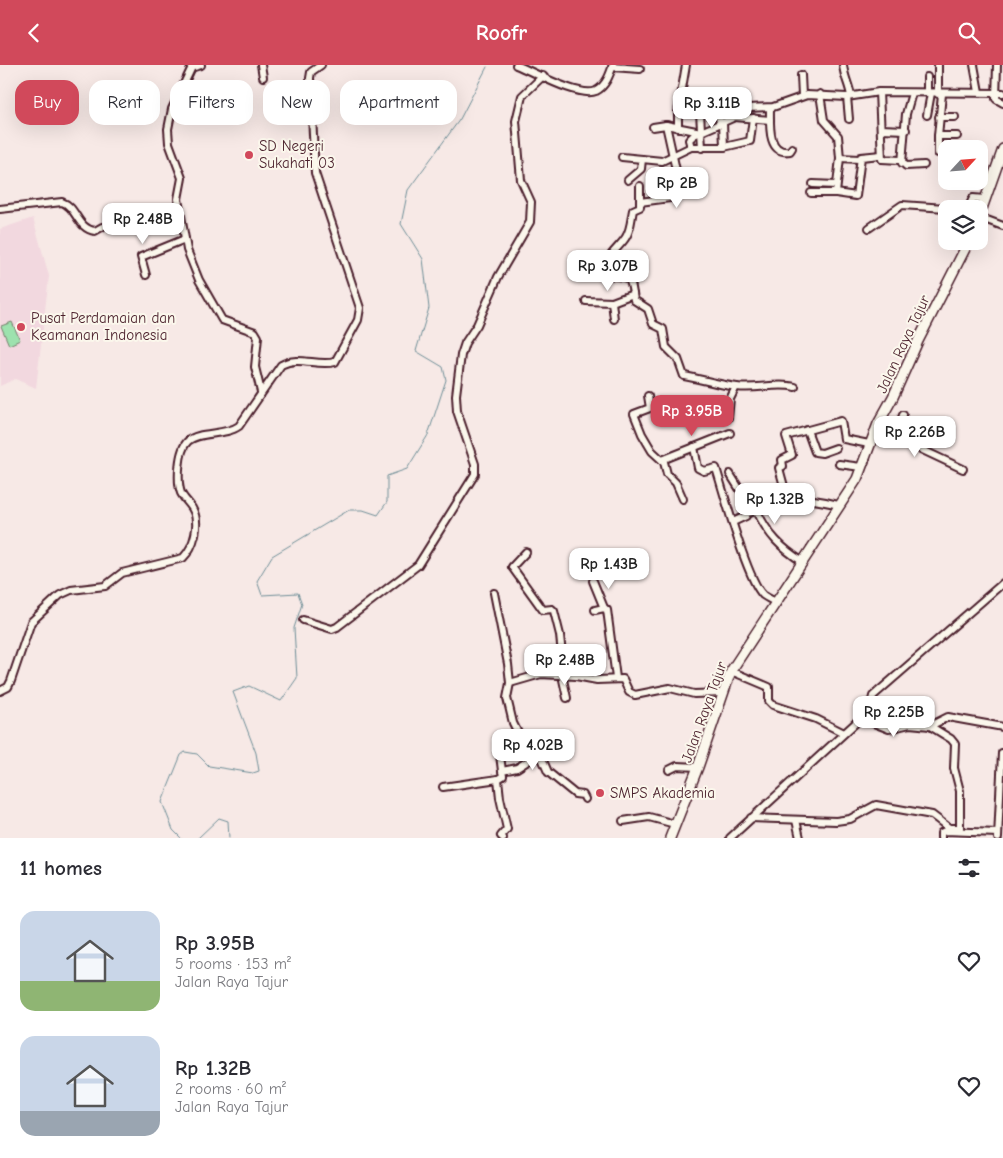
<!DOCTYPE html>
<html lang="en">
<head>
<meta charset="utf-8">
<style>
  body { margin:0; font-family:"Comic Neue",sans-serif; background:#f2f2f3; color:#2b2b33; height:100vh; display:flex; flex-direction:column; font-size:19px; white-space:nowrap }
  * { box-sizing:border-box; margin:0 }
  p { font-size:16px; color:#7c7c81 }
  .icon { flex:none; width:28px; height:28px; fill:none; stroke:currentColor; stroke-width:2; stroke-linecap:round; stroke-linejoin:round }
  .map { position:relative; height:773px; overflow:hidden }
  .drawer { display:flex; flex-direction:column; background:#fff; flex:1 }
  .drawer>* { flex:none }
  .top-card { position:absolute; left:15px; top:15px; width:500px; height:45px; display:flex; gap:10px }
  .needle { width:32px; rotate:64deg }
  .tools { position:absolute; left:938px; top:75px; display:grid; gap:10px }
  .tools a { display:grid; place-items:center; width:50px; height:50px; border-radius:10px; background:#fff; box-shadow:0 5px 20px #0002; font-size:25px }
  .price { position:absolute; translate:-50% -42px; padding:0 11px; border-radius:10px; background:#fff; color:#222; font-size:16px; line-height:32px; filter:drop-shadow(0 1px 2px #0008) }
  .price::after { content:''; position:absolute; left:50%; top:30px; width:15px; height:11px; margin-left:-8px; background:inherit; clip-path:polygon(0 0,100% 0,50% 100%) }
  .price.active { background:#d1495b; color:#fff }
  ul { padding:0; list-style:none }
  li { display:flex; align-items:center; gap:15px; height:125px; padding:0 20px }
  li span { display:grid; place-items:center; flex:none; width:140px; height:100px; border-radius:15px; color:#555 }
  li>.icon { margin-inline-start:auto }
  span .icon { width:60px; height:60px; fill:#fffc; stroke-width:1 }
  li b { font-size:21px }
  h2 { display:flex; justify-content:space-between; align-items:center; height:60px; padding:0 20px; font-size:21px }
  .chip { padding:0 18px; border-radius:15px; background:#fff; box-shadow:0 5px 20px #0002; font-size:18px; line-height:45px }
  .chip.active { background:#d1495b; color:#fff }
  header { display:flex; justify-content:space-between; align-items:center; height:65px; padding:0 20px; background:#d1495b; color:#fff; font-size:22px; font-weight:600 }
  .map>svg:first-child { display:block }
</style>
</head>
<body>
<header><svg class="icon" aria-label="back" viewBox="0 0 24 24"><path d="M15 5l-7 7 7 7"/></svg>Roofr<svg class="icon" aria-label="search" viewBox="0 0 24 24"><circle cx="10" cy="10" r="6"/><path d="M15 15l6 6"/></svg></header>
<div class="map">
<svg width="1003" height="773" viewBox="0 0 1003 773">
  <rect width="100%" height="100%" fill="#f7e9e6"/>
  <filter id="ink" filterUnits="userSpaceOnUse"><feTurbulence type="fractalNoise" baseFrequency=".02" numOctaves="2"/><feDisplacementMap in="SourceGraphic" scale="10" xChannelSelector="R" yChannelSelector="G"/><feConvolveMatrix kernelMatrix="1 2 1 2 8 2 1 2 1" color-interpolation-filters="sRGB"/></filter>
  <g filter="url(#ink)">
    <path fill="#f2d8df" d="M33,153L49,211L36,323L15,314L0,321V164Z"/>
    <path fill="#9de2ae" stroke="#74806c" d="M12,257L20,275L9,280L1,261Z"/>
    <g fill="none" stroke-linecap="round" stroke-linejoin="round">
      <g stroke="#6e8e97" stroke-width="1">
        <path d="M181,773L173,765L162,737L181,690L185,687L197,689L209,701L253,708L259,706L256,688L233,627L249,621L281,636L297,613L294,563L302,539L298,528L262,530L257,516L272,491L349,445H363L378,450L387,437V411L407,404L428,370L446,315L443,302L416,286L429,243L423,194L401,159L408,125L460,54L487,2"/>
        <path d="M198,773L219,753L228,756L229,773"/>
      </g>
      <g stroke="#4a1f2b" stroke-width="10">
        <g id="minor">
          <path d="M190,0L194,2L201,0"/>
          <path d="M261,0L263,12"/>
          <path d="M516,0C534,7 579,33 596,26C606,21 610,9 613,0"/>
          <path d="M843,0C844,12 849,19 851,31"/>
          <path d="M938,0V29"/>
          <path d="M974,0L979,27"/>
          <path d="M997,0L996,34L1003,38"/>
          <path d="M192,2L172,44L168,64L169,78L182,113L178,134L187,185L199,215L222,255L255,267L258,272L255,302L261,327"/>
          <path d="M612,2L640,4"/>
          <path d="M801,10L802,31"/>
          <path d="M927,12V28"/>
          <path d="M879,27L882,94L900,95L906,101L924,100"/>
          <path d="M820,29L824,55L838,71L840,93L836,128L856,131L861,92L881,90"/>
          <path d="M942,29L938,71H957"/>
          <path d="M715,30L720,58"/>
          <path d="M847,32L849,54"/>
          <path d="M732,39L745,44"/>
          <path d="M770,43C770,59 767,90 790,86L792,83"/>
          <path d="M700,47L702,83"/>
          <path d="M927,50L931,28"/>
          <path d="M735,52L770,55"/>
          <path d="M939,52H955"/>
          <path d="M723,57L724,82H691L689,75L694,70L735,52L747,43L773,42L807,30L847,32L879,27L1003,28"/>
          <path d="M653,62L666,60L701,67"/>
          <path d="M678,63V47L686,0"/>
          <path d="M881,64L906,65"/>
          <path d="M938,71V88L946,90"/>
          <path d="M724,82L750,76L753,53"/>
          <path d="M622,92L662,96L691,82"/>
          <path d="M840,93L859,94"/>
          <path d="M902,98L906,49L912,28"/>
          <path d="M628,115L641,104L642,94"/>
          <path d="M813,119L836,120"/>
          <path d="M640,121V142L633,145C631,154 631,164 626,172C619,184 600,194 608,210C633,212 630,212 634,235L648,244L653,259L663,264L666,282L678,294L684,311C701,314 719,320 737,322C757,325 777,317 795,322"/>
          <path d="M811,128H836"/>
          <path d="M640,137L677,132L676,105L666,60"/>
          <path d="M0,144L62,137C77,142 77,164 95,166L102,162"/>
          <path d="M968,144L973,133L985,134"/>
          <path d="M979,152L1003,161"/>
          <path d="M869,163L902,140L960,144"/>
          <path d="M943,174L946,175"/>
          <path d="M952,176L967,181"/>
          <path d="M146,210L141,192L185,174"/>
          <path d="M586,236L612,237L633,229"/>
          <path d="M612,237L614,254"/>
          <path d="M648,331L650,343L634,349L642,369L652,386L664,397L667,409L676,418L683,434"/>
          <path d="M728,353L730,334L736,322"/>
          <path d="M878,359L912,380L963,404"/>
          <path d="M807,365L815,387L822,388L836,383"/>
          <path d="M896,370L903,350"/>
          <path d="M694,382L698,403L704,406L716,403C724,428 747,515 763,530C767,533 772,535 777,538"/>
          <path d="M662,395L730,368"/>
          <path d="M839,399L861,402"/>
          <path d="M730,409L742,428L748,444L746,451L733,457"/>
          <path d="M838,440C821,435 799,435 785,425L779,403L783,401L782,395L792,390L786,371L841,356L844,374L869,379"/>
          <path d="M747,448L757,446C768,470 781,483 803,497"/>
          <path d="M526,487L512,502L543,545L552,544L554,546L560,570L564,610"/>
          <path d="M593,516L604,543"/>
          <path d="M595,545L604,543L607,545L616,613"/>
          <path d="M303,555L332,564L337,562L418,500L475,409V399L457,346L456,330L461,290L465,278L477,260L498,212L530,157L531,137L521,115L516,56L522,31L543,11"/>
          <path d="M731,606L769,622V636L773,640L816,654L844,668"/>
          <path d="M562,610L567,633"/>
          <path d="M510,618L541,609L576,611L597,615L623,614L629,627L635,630L670,623L694,629L722,628"/>
          <path d="M0,626L8,622L11,616L31,557L60,530L71,525L105,521L122,508L183,493C194,482 201,458 192,443C189,438 184,434 181,428C177,417 178,385 188,376C199,366 225,371 239,361L281,300C299,290 317,302 335,297L358,255L360,243L315,108L310,13L311,7L321,0"/>
          <path d="M861,653L889,664L910,659L930,661L948,652L1003,662"/>
          <path d="M500,690L502,706"/>
          <path d="M531,692L541,691L548,707L575,729L583,730L585,734"/>
          <path d="M669,705L677,701L698,702"/>
          <path d="M498,714L500,733L507,764L501,771L503,773"/>
          <path d="M443,722L498,714L503,711L502,706L517,703L531,694L513,658L507,633L510,618L508,599L494,528"/>
          <path d="M751,753L836,756L850,754L876,740L932,750L949,763H960V726L954,703L955,679L951,674L930,661"/>
          <path d="M796,755L800,773"/>
          <path d="M623,756L649,752L675,759"/>
          <path d="M730,773L861,653L870,644L873,631L1003,518"/>
          <path d="M941,773V768L945,766L998,768"/>
          <path d="M998,773L1002,688"/>
        </g>
      </g>
      <g stroke="#4a1f2b" stroke-width="12">
        <g id="major">
          <path d="M979,152L1003,84"/>
          <path d="M670,773L698,702L731,606L857,414L878,359L893,332L918,276L969,176"/>
        </g>
      </g>
      <use href="#minor" stroke="#fbf7ec" stroke-width="6"/>
      <use href="#major" stroke="#fbf7ec" stroke-width="9"/>
    </g>
  </g>
  <g fill="#d1495b" stroke="#fbf7ec" stroke-width="2">
    <circle cx="249" cy="90" r="5"/>
    <circle cx="21" cy="262" r="5"/>
    <circle cx="600" cy="728" r="5"/>
  </g>
  <g text-anchor="middle" dominant-baseline="central" stroke-width="4" stroke-linejoin="round" paint-order="stroke">
    <g font-size="15" fill="#4a1f2b" stroke="#fbf7ec" text-anchor="start">
      <text x="259" y="81">SD Negeri<tspan x="259" dy="17">Sukahati 03</tspan></text>
      <text x="31" y="253">Pusat Perdamaian dan<tspan x="31" dy="17">Keamanan Indonesia</tspan></text>
      <text x="610" y="728">SMPS Akademia</text>
    </g>
    <g font-size="15" fill="#4a1f2b" stroke="#fbf7ec">
      <text transform="translate(903 279) rotate(-65)">Jalan Raya Tajur</text>
      <text transform="translate(704 647) rotate(-70)">Jalan Raya Tajur</text>
    </g>
  </g>
</svg>
<div class="tools">
<a><svg class="needle" viewBox="-14 -14 28 28"><path d="M0-13l5 13h-10z" fill="#e53935"/><path d="M0 13l5-13h-10z" fill="#7c7c81"/></svg></a>
<a><svg class="icon" aria-label="layers" viewBox="0 0 24 24"><path d="M12 4l9 5-9 5-9-5zM3 14l9 5 9-5"/></svg></a>
</div>
<b class="price" style="left:712px;top:64px">Rp 3.11B</b>
<b class="price" style="left:677px;top:144px">Rp 2B</b>
<b class="price" style="left:143px;top:180px">Rp 2.48B</b>
<b class="price" style="left:608px;top:227px">Rp 3.07B</b>
<b class="price active" style="left:692px;top:372px">Rp 3.95B</b>
<b class="price" style="left:915px;top:393px">Rp 2.26B</b>
<b class="price" style="left:775px;top:460px">Rp 1.32B</b>
<b class="price" style="left:609px;top:525px">Rp 1.43B</b>
<b class="price" style="left:565px;top:621px">Rp 2.48B</b>
<b class="price" style="left:894px;top:673px">Rp 2.25B</b>
<b class="price" style="left:533px;top:706px">Rp 4.02B</b>
<div class="top-card">
<a class="chip active">Buy</a>
<a class="chip">Rent</a>
<a class="chip">Filters</a>
<a class="chip">New</a>
<a class="chip">Apartment</a>
</div>
</div>
<section class="drawer">
<h2>11 homes<svg class="icon" aria-label="filters" viewBox="0 0 24 24"><path d="M4 7h16M4 17h16"/><circle cx="9" cy="7" r="2"/><circle cx="15" cy="17" r="2"/></svg></h2>
<ul>
<li><span style="background:linear-gradient(#c9d6e8 70%,#8fb573 0)"><svg class="icon" aria-label="home" viewBox="0 0 24 24"><path d="M3 11l9-7 9 7M6 9v11h12V9"/></svg></span><div><b>Rp 3.95B</b><p>5 rooms · 153 m²</p><p>Jalan Raya Tajur</p></div><svg class="icon" aria-label="heart" viewBox="0 0 24 24"><path d="M12 20l-8-8c-3-5 5-10 8-4 3-6 11-1 8 4z"/></svg></li>
<li><span style="background:linear-gradient(#c9d6e8 75%,#9aa5b1 0)"><svg class="icon" aria-label="home" viewBox="0 0 24 24"><path d="M3 11l9-7 9 7M6 9v11h12V9"/></svg></span><div><b>Rp 1.32B</b><p>2 rooms · 60 m²</p><p>Jalan Raya Tajur</p></div><svg class="icon" aria-label="heart" viewBox="0 0 24 24"><path d="M12 20l-8-8c-3-5 5-10 8-4 3-6 11-1 8 4z"/></svg></li>
</ul>
</section>
</body>
</html>
